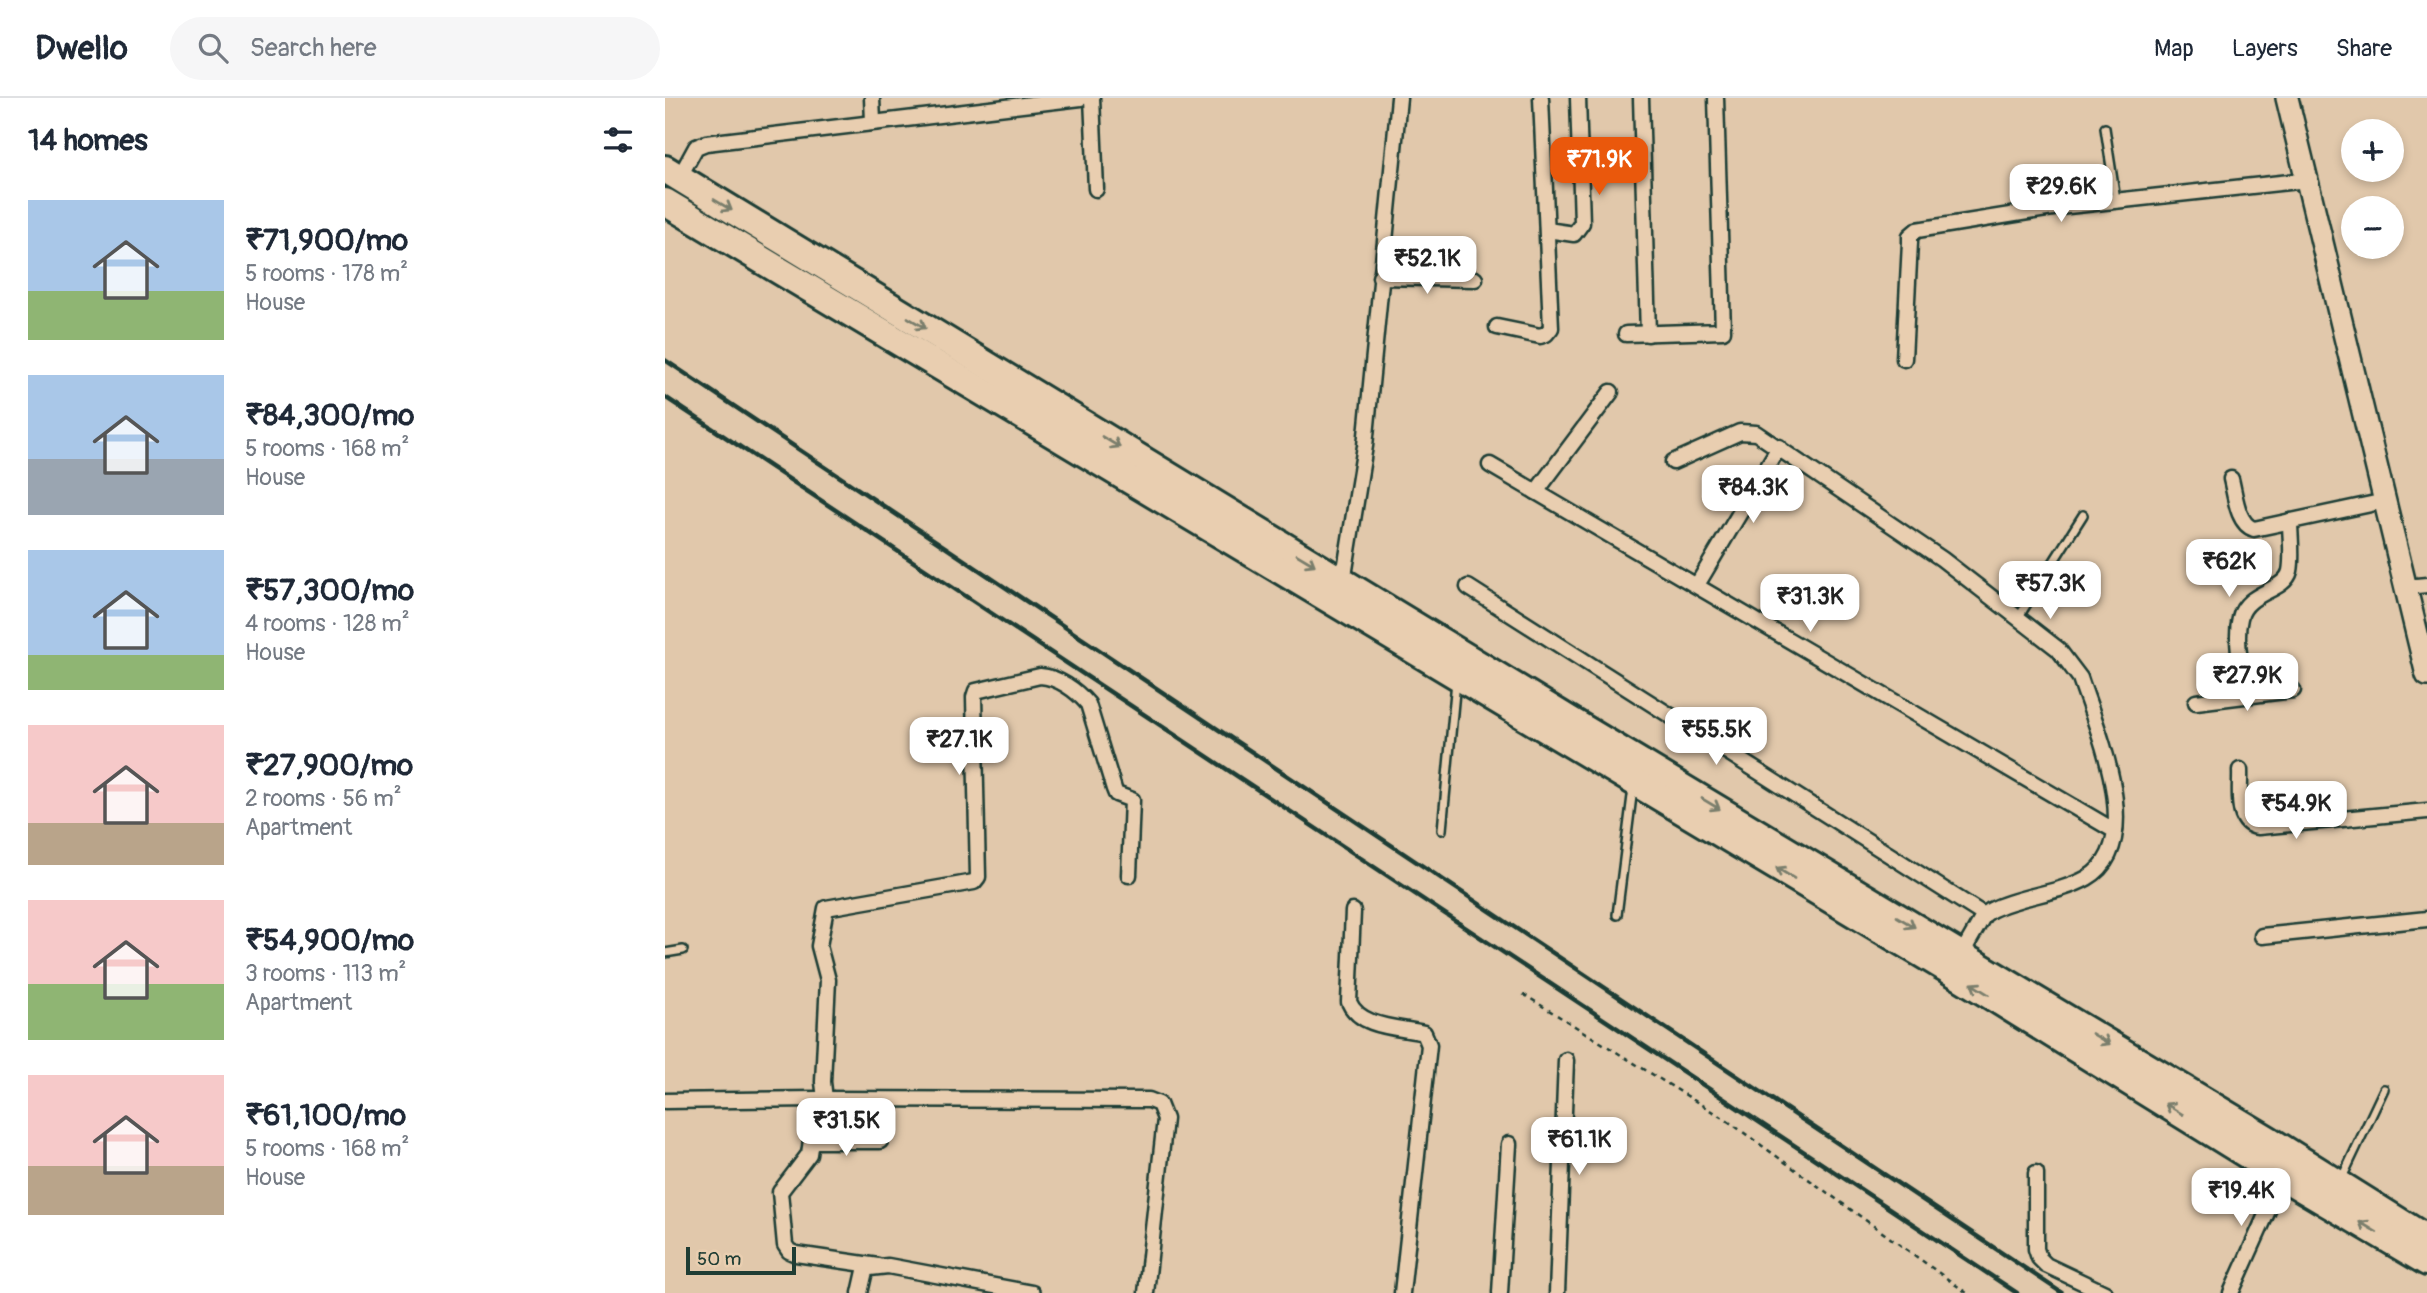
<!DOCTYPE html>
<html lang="en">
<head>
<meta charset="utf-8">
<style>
  body { margin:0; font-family:Pangolin,sans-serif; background:#f6f6f7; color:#1f2937; height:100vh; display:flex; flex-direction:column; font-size:26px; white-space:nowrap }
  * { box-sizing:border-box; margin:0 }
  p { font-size:23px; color:#747a83 }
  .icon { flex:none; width:38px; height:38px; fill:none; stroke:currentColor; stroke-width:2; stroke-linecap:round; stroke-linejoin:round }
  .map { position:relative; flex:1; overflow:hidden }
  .panel { display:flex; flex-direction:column; background:#fff; width:665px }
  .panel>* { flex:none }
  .controls { position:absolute; left:1676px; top:21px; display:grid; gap:14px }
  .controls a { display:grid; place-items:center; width:63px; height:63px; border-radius:50%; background:#fff; box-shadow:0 4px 10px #0003; font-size:35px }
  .scale { position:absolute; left:21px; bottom:18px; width:110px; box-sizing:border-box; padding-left:7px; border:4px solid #1f3d34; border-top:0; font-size:19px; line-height:24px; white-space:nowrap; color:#1f3d34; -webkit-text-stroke:5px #e9ceb0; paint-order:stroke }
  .price { position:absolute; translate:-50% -60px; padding:0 16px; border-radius:14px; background:#fff; color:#222; font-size:23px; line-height:46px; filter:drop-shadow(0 2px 4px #0008) }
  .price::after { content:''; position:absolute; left:50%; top:42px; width:21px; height:16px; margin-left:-10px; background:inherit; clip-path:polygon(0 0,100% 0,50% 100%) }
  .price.active { background:#ea580c; color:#fff }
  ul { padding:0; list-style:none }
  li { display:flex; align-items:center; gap:21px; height:175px; padding:0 28px }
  li span { display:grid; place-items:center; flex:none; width:196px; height:140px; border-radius:0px; color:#555 }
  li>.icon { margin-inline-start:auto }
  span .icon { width:84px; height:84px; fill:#fffc; stroke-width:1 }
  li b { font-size:30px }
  h2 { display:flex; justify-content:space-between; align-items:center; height:84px; padding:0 28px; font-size:30px }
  header { display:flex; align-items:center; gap:42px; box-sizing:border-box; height:98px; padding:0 35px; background:#fff; border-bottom:2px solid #e0e1e3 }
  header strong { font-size:33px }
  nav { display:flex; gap:38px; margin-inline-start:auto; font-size:24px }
  .search { width:490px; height:63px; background:#f6f6f7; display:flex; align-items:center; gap:18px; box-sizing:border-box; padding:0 24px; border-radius:38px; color:#747a83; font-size:26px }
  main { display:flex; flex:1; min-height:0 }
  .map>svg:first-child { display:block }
</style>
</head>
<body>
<header>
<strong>Dwello</strong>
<div class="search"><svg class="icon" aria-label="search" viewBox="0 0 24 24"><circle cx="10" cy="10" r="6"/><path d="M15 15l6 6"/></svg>Search here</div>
<nav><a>Map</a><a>Layers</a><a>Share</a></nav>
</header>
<main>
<section class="panel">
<h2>14 homes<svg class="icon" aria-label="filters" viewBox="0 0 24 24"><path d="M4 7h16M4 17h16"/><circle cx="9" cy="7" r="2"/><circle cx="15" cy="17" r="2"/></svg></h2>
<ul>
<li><span style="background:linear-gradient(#a9c7e8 65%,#8fb573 0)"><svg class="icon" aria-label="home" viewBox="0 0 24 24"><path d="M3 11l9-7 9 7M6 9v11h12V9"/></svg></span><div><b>₹71,900/mo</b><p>5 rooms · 178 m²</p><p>House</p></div></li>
<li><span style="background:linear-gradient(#a9c7e8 60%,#9aa5b1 0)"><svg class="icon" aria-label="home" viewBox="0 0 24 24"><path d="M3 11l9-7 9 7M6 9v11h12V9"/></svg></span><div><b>₹84,300/mo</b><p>5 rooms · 168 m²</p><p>House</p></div></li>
<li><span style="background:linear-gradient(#a9c7e8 75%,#8fb573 0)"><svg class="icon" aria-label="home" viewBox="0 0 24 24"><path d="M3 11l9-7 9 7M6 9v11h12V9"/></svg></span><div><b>₹57,300/mo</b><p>4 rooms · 128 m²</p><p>House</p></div></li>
<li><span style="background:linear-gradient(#f6c9c9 70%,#b9a48a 0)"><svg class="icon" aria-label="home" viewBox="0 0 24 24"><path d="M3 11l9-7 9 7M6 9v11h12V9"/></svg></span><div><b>₹27,900/mo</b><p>2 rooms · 56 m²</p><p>Apartment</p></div></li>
<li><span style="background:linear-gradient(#f6c9c9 60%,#8fb573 0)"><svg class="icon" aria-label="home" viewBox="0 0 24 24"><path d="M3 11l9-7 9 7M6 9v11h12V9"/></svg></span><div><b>₹54,900/mo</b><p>3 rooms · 113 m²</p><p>Apartment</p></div></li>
<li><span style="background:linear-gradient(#f6c9c9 65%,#b9a48a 0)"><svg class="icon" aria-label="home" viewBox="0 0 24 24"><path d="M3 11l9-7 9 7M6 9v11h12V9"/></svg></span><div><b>₹61,100/mo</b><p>5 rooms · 168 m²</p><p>House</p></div></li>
</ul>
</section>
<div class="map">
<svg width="1762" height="1195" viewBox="0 0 1762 1195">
  <rect width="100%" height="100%" fill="#e1c8ab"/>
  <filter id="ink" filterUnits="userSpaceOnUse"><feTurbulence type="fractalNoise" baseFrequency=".0143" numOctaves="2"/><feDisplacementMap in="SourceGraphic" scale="14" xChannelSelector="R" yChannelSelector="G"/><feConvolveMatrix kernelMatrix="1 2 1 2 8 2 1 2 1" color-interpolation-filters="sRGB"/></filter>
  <g filter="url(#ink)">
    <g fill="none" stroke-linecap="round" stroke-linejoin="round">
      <g stroke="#1f3d34" stroke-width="12">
        <g id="lane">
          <path d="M1440,30L1451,102"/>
          <path d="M1353,520L1418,417"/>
          <path d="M777,732L791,583"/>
          <path d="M952,817L968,690"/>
          <path d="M0,855L18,852"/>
          <path d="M1676,1082L1719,991"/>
        </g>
      </g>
      <g stroke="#1f3d34" stroke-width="19">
        <g id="street">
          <path d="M207,0L208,23"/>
          <path d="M427,0L431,91"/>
          <path d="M976,0L983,236"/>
          <path d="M14,80L31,49L41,45L416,0"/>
          <path d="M882,132L909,136L917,125L913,0"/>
          <path d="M715,179L810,181"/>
          <path d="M832,229L875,238L881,236L886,230L876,0"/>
          <path d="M961,236L1058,233L1051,0"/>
          <path d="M1239,261L1245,144V138L1252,132L1394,109L1642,82"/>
          <path d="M1008,364L1075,334L1091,335L1277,461L1393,551L1415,580C1431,629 1483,745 1422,780C1393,796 1356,797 1326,812L1319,817L1296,857"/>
          <path d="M825,367L1450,733"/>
          <path d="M1566,381C1570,396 1572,426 1589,431L1720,403"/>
          <path d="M871,394L946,294"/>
          <path d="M678,484L700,348L734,0"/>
          <path d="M1032,487L1114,349"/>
          <path d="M803,489L1319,817"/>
          <path d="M1741,489L1762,487"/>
          <path d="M1580,597C1578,574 1569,544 1575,520C1581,493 1620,494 1625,473C1628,458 1625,439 1625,423"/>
          <path d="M1531,604L1628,592"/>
          <path d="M1575,672C1576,692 1569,726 1593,729L1762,713"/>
          <path d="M688,813L684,904C695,930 733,929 759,935L764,947L737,1195"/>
          <path d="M1597,838L1762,821"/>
          <path d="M160,1001L158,984L163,882L154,848L161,810L309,784L313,779L309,599L311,593L375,578C393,579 411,592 423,606L449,691L451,696L467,702L464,777"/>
          <path d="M0,1003L152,1001"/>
          <path d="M146,1043H215"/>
          <path d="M1371,1075V1151L1374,1160L1381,1167L1440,1195"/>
          <path d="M213,1168L131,1156L124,1153L120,1147L115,1094L144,1056L152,1001L484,1002L494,1006L500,1021L481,1195"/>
          <path d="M195,1195L200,1173L205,1170L223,1168L367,1195"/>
          <path d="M835,1195L844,1046"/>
          <path d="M892,1195L901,962"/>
          <path d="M1566,1195L1618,1079"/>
        </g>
      </g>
      <g stroke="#1f3d34" stroke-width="26">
        <path id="secondary" d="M1622,0L1762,577"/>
      </g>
      <g stroke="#1f3d34" stroke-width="32">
        <g id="highway">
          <path d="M0,71L903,621L1604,1042L1762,1141"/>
          <path d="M0,104L1289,875L1618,1079L1762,1164"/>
        </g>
      </g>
      <path stroke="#1f3d34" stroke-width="2.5" stroke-dasharray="5 5" stroke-linecap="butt" d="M858,896L1064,1024L1302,1195"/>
      <use href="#lane" stroke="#e9ceb0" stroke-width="7"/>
      <use href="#street" stroke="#e9ceb0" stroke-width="14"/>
      <use href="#secondary" stroke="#e9ceb0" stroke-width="21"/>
      <use href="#highway" stroke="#e9ceb0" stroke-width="26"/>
      <g stroke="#1f3d34" stroke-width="4.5">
        <path d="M0,262L1397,1195"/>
        <path d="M0,299L1352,1195"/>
      </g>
    </g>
    <defs><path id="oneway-shaft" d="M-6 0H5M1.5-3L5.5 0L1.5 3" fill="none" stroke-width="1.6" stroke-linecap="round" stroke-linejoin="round" transform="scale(1.75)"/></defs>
    <g stroke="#7a7e6c">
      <use href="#oneway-shaft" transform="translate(58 107) rotate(31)"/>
      <use href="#oneway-shaft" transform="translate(252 225) rotate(31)"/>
      <use href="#oneway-shaft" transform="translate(446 344) rotate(31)"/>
      <use href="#oneway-shaft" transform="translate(641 462) rotate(31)"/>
      <use href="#oneway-shaft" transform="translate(1046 706) rotate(31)"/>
      <use href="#oneway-shaft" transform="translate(1120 775) rotate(-149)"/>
      <use href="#oneway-shaft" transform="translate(1241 824) rotate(31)"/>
      <use href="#oneway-shaft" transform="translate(1315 891) rotate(-148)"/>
      <use href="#oneway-shaft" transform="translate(1436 941) rotate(31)"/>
      <use href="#oneway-shaft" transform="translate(1509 1011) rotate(-148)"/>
      <use href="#oneway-shaft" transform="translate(1703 1129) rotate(-149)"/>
    </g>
  </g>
</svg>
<div class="controls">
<a>+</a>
<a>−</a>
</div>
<div class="scale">50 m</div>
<b class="price active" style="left:934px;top:99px">₹71.9K</b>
<b class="price" style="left:1396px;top:126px">₹29.6K</b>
<b class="price" style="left:762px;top:198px">₹52.1K</b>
<b class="price" style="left:1088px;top:427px">₹84.3K</b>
<b class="price" style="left:1564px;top:501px">₹62K</b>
<b class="price" style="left:1385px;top:523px">₹57.3K</b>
<b class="price" style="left:1145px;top:536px">₹31.3K</b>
<b class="price" style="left:1582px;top:615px">₹27.9K</b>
<b class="price" style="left:1051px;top:669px">₹55.5K</b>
<b class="price" style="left:294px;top:679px">₹27.1K</b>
<b class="price" style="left:1631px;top:743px">₹54.9K</b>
<b class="price" style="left:181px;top:1060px">₹31.5K</b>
<b class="price" style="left:914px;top:1079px">₹61.1K</b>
<b class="price" style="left:1576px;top:1130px">₹19.4K</b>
</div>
</main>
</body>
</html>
